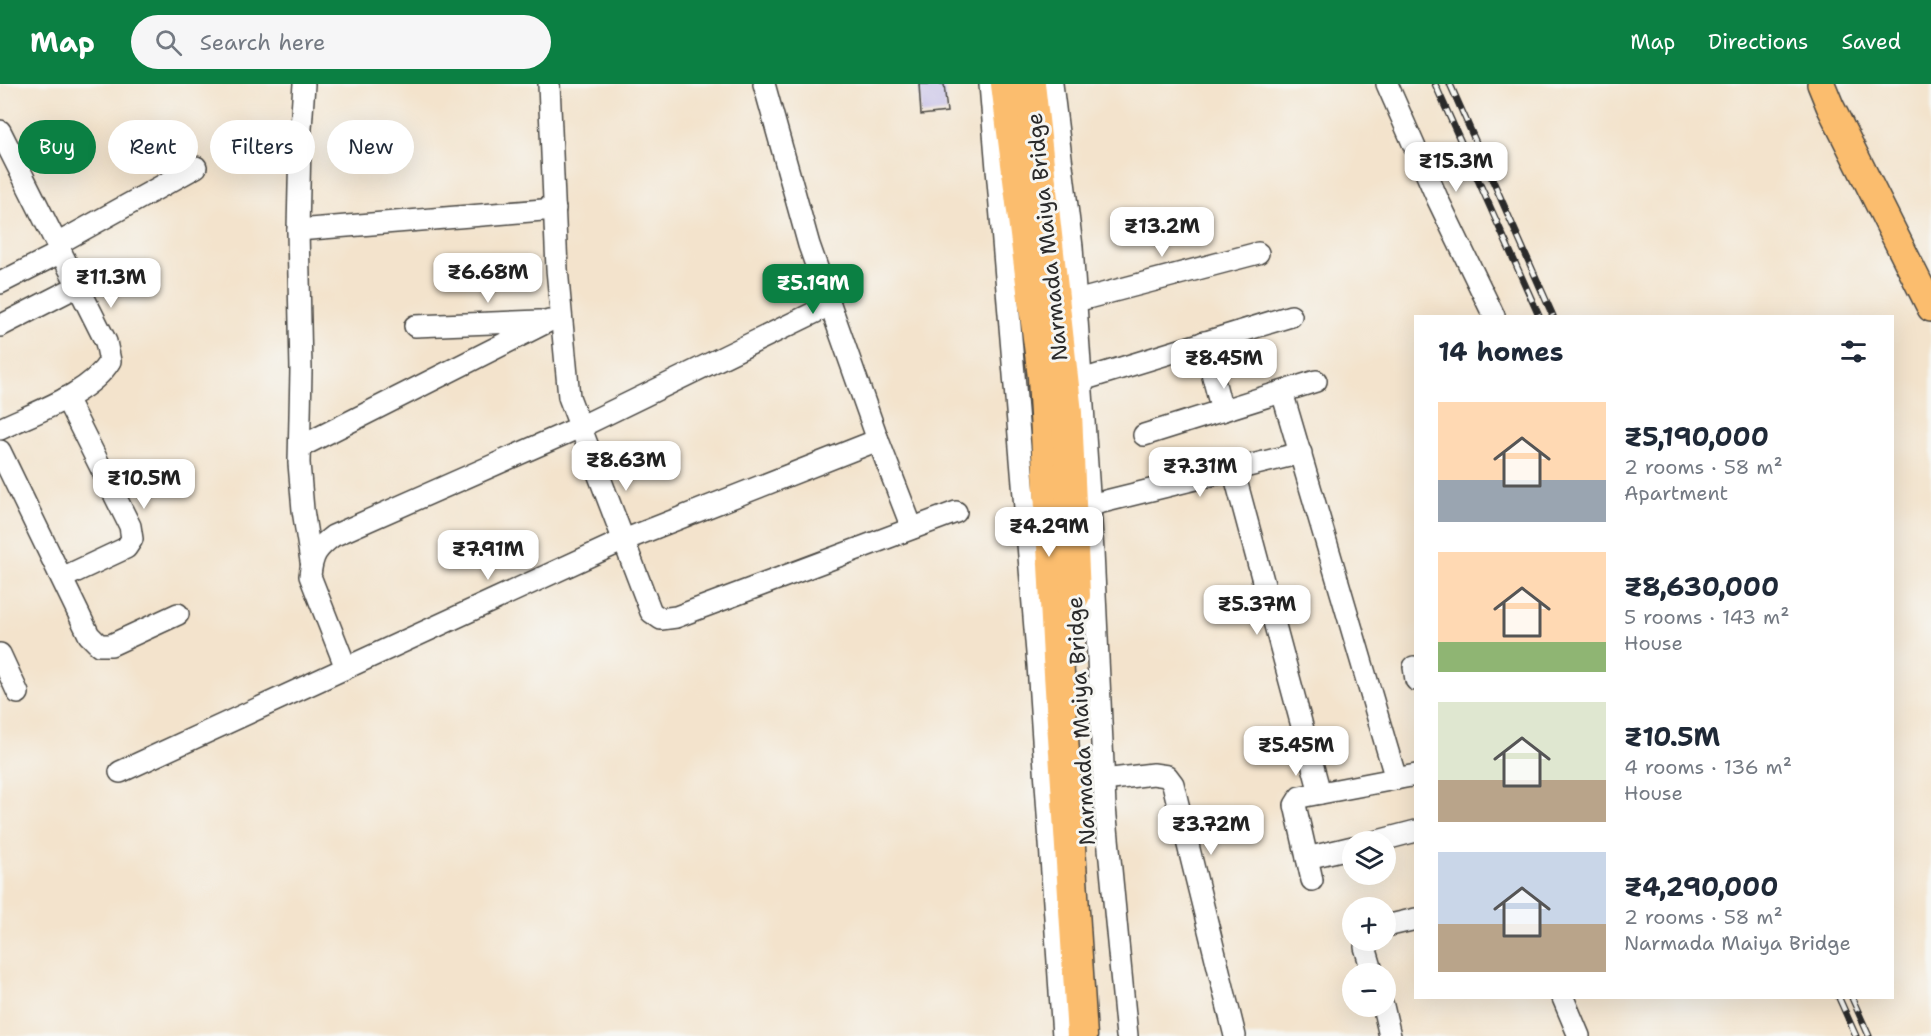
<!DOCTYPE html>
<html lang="en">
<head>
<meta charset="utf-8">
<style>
  body { margin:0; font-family:"Shantell Sans",sans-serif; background:#f6f6f7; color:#1f2937; height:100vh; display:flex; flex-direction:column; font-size:22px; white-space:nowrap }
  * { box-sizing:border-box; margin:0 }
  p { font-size:20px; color:#747a83 }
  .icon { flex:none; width:33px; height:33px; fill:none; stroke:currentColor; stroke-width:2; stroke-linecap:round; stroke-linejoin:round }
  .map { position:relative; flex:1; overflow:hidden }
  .details { position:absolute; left:1414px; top:231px; width:480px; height:684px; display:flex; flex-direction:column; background:#fff; border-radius:0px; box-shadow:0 6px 24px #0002 }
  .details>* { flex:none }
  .banner { position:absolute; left:18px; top:36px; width:570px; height:54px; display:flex; gap:12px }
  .controls { position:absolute; left:1342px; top:747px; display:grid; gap:12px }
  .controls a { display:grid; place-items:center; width:54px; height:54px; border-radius:50%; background:#fff; box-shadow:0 6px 24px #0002; font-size:30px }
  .price { position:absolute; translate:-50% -51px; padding:0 14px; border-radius:12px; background:#fff; color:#222; font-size:20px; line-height:39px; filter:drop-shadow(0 2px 3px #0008) }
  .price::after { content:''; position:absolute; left:50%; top:36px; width:18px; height:14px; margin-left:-9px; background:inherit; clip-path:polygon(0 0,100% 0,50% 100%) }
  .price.selected { background:#0b8043; color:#fff }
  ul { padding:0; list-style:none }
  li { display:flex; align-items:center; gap:18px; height:150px; padding:0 24px }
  li span { display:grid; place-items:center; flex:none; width:168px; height:120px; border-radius:0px; color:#555 }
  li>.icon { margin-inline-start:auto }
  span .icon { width:72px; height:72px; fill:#fffc; stroke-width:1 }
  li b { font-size:26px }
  h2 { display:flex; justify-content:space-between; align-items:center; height:72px; padding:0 24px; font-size:26px }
  .pill { padding:0 21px; border-radius:27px; background:#fff; box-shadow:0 6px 24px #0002; font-size:21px; line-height:54px }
  .pill.selected { background:#0b8043; color:#fff }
  header { display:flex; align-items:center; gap:36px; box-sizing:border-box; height:84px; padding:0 30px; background:#0b8043; color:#fff }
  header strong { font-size:28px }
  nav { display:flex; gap:33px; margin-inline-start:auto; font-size:21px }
  .search { width:420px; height:54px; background:#f6f6f7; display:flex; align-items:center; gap:15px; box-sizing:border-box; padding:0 21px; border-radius:33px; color:#747a83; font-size:22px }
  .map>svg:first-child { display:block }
</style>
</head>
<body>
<header>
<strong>Map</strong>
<div class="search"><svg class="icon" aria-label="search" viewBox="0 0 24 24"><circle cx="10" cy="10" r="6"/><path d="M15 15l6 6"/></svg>Search here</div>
<nav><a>Map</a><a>Directions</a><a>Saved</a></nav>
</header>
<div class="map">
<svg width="1931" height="952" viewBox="0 0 1931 952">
  <rect width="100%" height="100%" fill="#f6f6f2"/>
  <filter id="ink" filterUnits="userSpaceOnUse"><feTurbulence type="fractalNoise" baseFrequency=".0167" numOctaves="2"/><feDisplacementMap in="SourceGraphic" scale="12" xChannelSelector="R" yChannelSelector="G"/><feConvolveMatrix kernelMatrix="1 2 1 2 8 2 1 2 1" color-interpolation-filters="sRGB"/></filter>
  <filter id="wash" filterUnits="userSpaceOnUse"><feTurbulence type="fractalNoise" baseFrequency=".008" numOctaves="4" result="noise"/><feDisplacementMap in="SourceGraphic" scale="24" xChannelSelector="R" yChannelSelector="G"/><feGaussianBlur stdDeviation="1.35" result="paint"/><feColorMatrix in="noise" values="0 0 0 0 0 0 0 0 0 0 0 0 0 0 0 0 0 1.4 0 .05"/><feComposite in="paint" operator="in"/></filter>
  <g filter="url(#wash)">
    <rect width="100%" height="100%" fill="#f3e3cc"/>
    <g id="blocks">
      <path fill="#b9b1e4" d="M919,0H944L947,28L921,31Z"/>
    </g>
  </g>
  <g filter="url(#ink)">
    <use href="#blocks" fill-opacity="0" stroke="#494743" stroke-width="1.5"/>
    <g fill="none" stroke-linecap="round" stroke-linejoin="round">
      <g stroke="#494743" stroke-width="24">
        <g id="minor">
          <path d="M304,0L300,59L298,146L301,286L299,379L303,426L311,477"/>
          <path d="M549,0L557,185L569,313L651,528L661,535L676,533L956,428"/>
          <path d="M764,0L809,161L878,356L912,444"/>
          <path d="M990,0L1038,581L1063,952"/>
          <path d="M1052,0L1072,163L1093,468L1105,723L1127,952"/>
          <path d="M1387,0L1438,116L1494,232"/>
          <path d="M0,47L106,258L110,277C89,311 35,328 0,345"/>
          <path d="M298,146L555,125"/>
          <path d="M57,160L196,83"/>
          <path d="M0,199L61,168"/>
          <path d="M1076,217L1258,169"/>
          <path d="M0,242L78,202"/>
          <path d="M415,242L540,237"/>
          <path d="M1204,258L1222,327"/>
          <path d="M1082,296L1291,232"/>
          <path d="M1282,308L1396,695"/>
          <path d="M1144,351L1316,297"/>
          <path d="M300,363L549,237"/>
          <path d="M0,367L89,551L99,561H111L178,530"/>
          <path d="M1233,385L1320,709"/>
          <path d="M1090,421L1301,369"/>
          <path d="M62,494L126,464L132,455L130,442L66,314"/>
          <path d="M0,570L18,609"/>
          <path d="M1414,583L1416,596"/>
          <path d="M346,584L310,492C312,471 316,465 333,452L580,343L830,221"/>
          <path d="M120,688L624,456L878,356"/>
          <path d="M1104,696L1153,690L1167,692L1173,700L1235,952"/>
          <path d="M1374,758L1416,747"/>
          <path d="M1307,774L1353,763"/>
          <path d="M1312,796L1295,721L1300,713L1416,691"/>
          <path d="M1386,842L1416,835"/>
          <path d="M1367,856L1365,863L1373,890"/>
          <path d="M1563,914L1579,952"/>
          <path d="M1383,922L1390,952"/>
        </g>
      </g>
      <g stroke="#494743" stroke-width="30">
        <path id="major" d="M1821,0L1830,22L1931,224"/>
      </g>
      <g stroke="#494743" stroke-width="33">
        <g id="highway">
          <path d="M1006,0L1043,293L1058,574L1082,952"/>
          <path d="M1030,0L1067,329L1075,511"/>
        </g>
      </g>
      <use href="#minor" stroke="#fff" stroke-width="21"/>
      <use href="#major" stroke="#fbbd6e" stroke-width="27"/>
      <use href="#highway" stroke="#fbbd6e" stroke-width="30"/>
      <g stroke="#2b2b2b" stroke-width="7">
        <g id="rail">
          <path d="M1435,0L1539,232"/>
          <path d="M1450,0L1553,232"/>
          <path d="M1839,914L1856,952"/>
          <path d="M1852,914L1869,952"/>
        </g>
      </g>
      <use href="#rail" stroke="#f6f6f2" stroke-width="4.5" stroke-dasharray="14" stroke-linecap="butt"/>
    </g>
  </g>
  <g text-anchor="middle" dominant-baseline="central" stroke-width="6" stroke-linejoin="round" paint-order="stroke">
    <g font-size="22" fill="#2b2b2b" stroke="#f6f6f2">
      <text transform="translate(1047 153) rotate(-96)">Narmada Maiya Bridge</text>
      <text transform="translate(1081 637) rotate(-93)">Narmada Maiya Bridge</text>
    </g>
  </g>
</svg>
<div class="controls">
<a><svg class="icon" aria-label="layers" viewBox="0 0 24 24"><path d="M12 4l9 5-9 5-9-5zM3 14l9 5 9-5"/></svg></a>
<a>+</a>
<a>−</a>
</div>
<b class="price" style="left:1456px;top:109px">₹15.3M</b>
<b class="price" style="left:1162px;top:174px">₹13.2M</b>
<b class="price" style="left:488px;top:220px">₹6.68M</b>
<b class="price" style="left:111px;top:225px">₹11.3M</b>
<b class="price selected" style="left:813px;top:231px">₹5.19M</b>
<b class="price" style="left:1224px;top:306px">₹8.45M</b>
<b class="price" style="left:626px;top:408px">₹8.63M</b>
<b class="price" style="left:1200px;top:414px">₹7.31M</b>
<b class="price" style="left:144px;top:426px">₹10.5M</b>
<b class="price" style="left:1049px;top:474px">₹4.29M</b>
<b class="price" style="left:488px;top:497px">₹7.91M</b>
<b class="price" style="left:1257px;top:552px">₹5.37M</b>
<b class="price" style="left:1296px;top:693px">₹5.45M</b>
<b class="price" style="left:1211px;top:772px">₹3.72M</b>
<div class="banner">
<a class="pill selected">Buy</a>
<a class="pill">Rent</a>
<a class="pill">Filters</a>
<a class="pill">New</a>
</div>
<section class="details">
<h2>14 homes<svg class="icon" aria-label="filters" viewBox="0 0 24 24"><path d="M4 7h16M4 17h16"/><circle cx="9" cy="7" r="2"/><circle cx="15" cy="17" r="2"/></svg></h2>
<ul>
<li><span style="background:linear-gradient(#ffd9b3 65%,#9aa5b1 0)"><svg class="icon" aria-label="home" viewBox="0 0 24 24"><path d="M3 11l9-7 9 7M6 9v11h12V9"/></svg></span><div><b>₹5,190,000</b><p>2 rooms · 58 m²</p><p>Apartment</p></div></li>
<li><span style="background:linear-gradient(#ffd9b3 75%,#8fb573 0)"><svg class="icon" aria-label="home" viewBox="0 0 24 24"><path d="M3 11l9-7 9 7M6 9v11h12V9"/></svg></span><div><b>₹8,630,000</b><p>5 rooms · 143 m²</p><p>House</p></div></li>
<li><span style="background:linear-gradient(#dfe7d0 65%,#b9a48a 0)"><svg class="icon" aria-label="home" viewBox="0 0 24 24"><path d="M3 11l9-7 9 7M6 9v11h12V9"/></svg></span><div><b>₹10.5M</b><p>4 rooms · 136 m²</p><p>House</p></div></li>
<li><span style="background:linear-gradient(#c9d6e8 60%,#b9a48a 0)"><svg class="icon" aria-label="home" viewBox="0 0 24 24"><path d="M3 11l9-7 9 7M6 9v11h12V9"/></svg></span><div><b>₹4,290,000</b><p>2 rooms · 58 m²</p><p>Narmada Maiya Bridge</p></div></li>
</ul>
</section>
</div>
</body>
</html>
